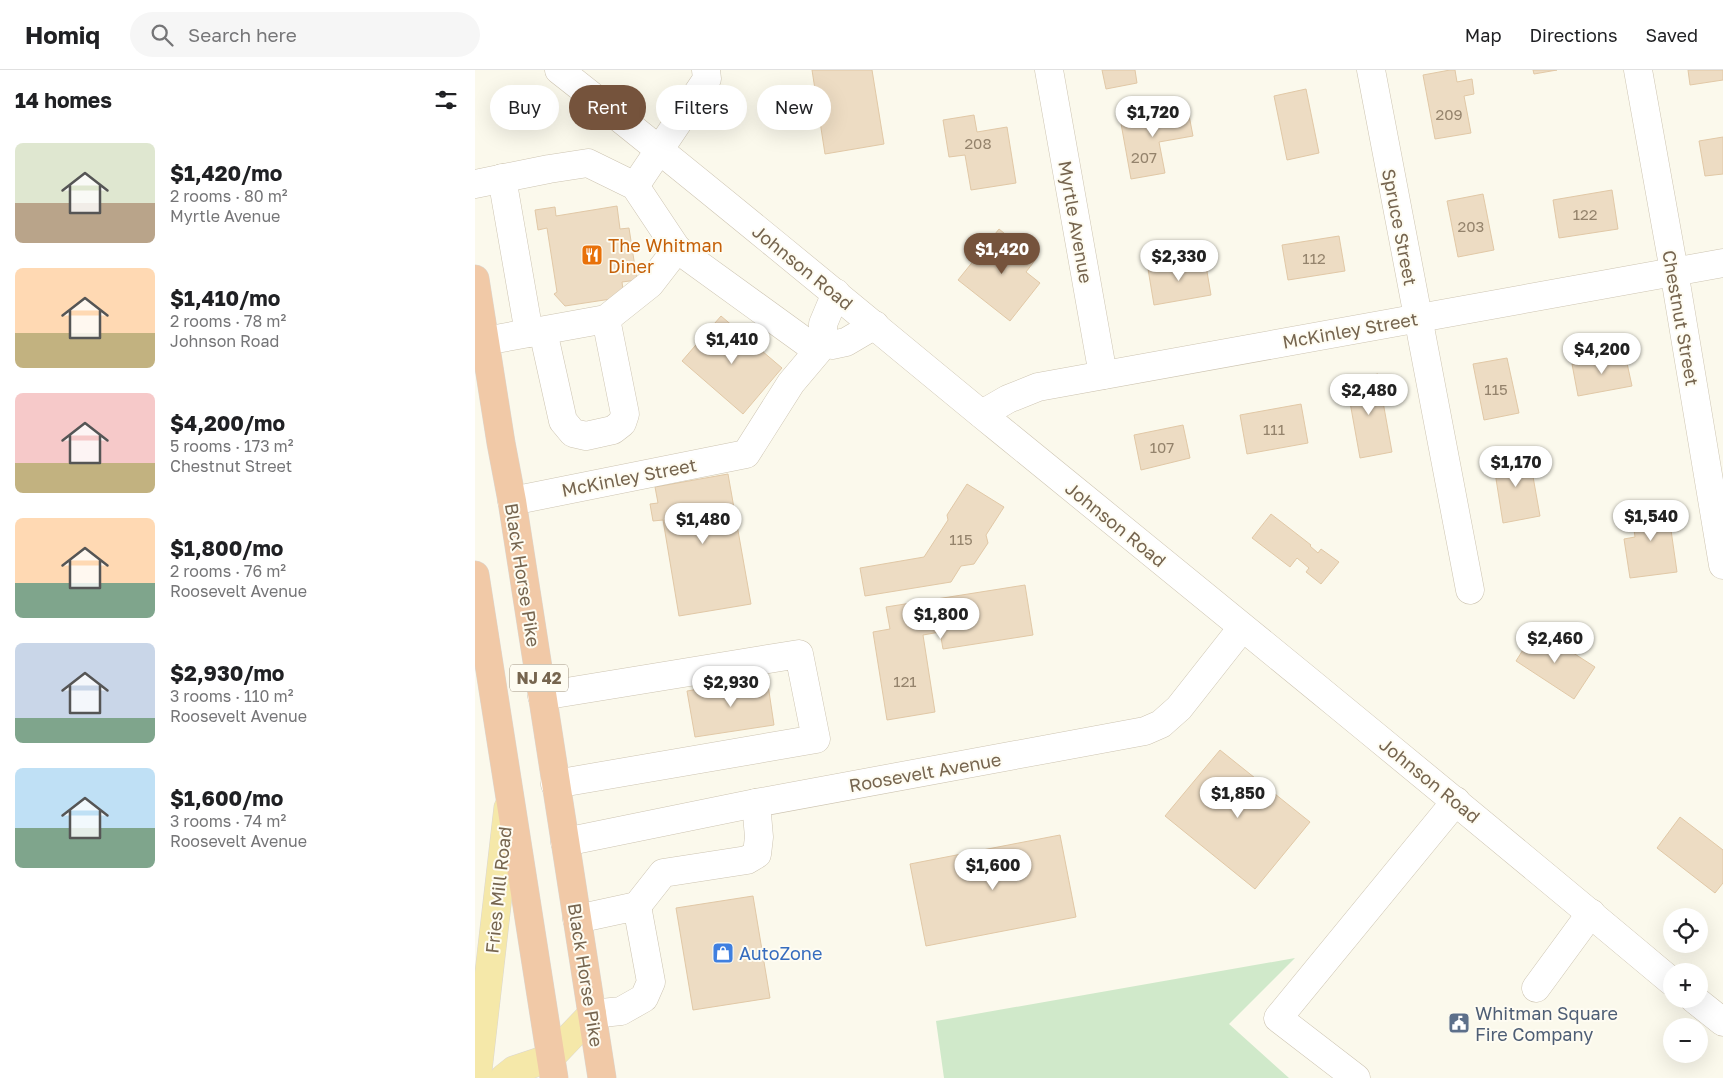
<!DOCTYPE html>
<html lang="en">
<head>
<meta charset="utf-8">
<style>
  body { margin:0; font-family:"Golos Text",sans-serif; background:#f6f6f6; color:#202124; height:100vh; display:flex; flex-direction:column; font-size:19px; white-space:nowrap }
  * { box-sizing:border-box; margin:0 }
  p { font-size:16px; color:#757577 }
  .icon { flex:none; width:28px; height:28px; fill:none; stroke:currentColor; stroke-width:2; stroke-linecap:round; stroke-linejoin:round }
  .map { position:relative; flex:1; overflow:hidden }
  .panel { display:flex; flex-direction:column; background:#fff; width:475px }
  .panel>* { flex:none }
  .guide { position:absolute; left:15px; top:15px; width:475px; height:45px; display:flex; gap:10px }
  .controls { position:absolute; left:1188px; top:838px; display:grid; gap:10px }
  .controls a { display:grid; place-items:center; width:45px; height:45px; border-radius:50%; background:#fff; box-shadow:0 5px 20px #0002; font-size:25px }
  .price { position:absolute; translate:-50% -42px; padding:0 11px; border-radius:18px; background:#fff; color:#222; font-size:16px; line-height:32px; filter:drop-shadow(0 1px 2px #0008) }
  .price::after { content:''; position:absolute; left:50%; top:30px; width:15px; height:11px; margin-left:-8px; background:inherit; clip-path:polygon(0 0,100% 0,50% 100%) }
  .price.current { background:#75533c; color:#fff }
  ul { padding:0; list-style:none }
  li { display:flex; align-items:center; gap:15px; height:125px; padding:0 15px }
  li span { display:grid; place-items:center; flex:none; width:140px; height:100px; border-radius:8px; color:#555 }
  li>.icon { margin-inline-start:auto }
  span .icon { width:60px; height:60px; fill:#fffc; stroke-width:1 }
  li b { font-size:21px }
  h2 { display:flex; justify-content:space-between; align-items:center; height:60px; padding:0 15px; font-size:21px }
  .tag { padding:0 18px; border-radius:22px; background:#fff; box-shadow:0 5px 20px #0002; font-size:18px; line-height:45px }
  .tag.current { background:#75533c; color:#fff }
  header { display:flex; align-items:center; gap:30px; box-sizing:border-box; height:70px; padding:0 25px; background:#fff; border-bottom:1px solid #e0e0e0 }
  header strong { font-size:24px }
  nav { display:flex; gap:28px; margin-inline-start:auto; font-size:18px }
  .search { width:350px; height:45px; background:#f6f6f6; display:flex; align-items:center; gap:12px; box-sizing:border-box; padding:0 18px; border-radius:28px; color:#757577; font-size:19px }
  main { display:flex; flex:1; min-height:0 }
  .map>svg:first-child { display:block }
</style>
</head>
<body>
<header>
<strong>Homiq</strong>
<div class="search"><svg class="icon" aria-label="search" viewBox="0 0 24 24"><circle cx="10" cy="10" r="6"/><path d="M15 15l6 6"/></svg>Search here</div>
<nav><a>Map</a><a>Directions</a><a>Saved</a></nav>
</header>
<main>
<section class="panel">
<h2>14 homes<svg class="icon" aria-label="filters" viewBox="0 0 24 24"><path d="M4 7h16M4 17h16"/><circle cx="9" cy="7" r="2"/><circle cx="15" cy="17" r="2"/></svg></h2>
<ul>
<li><span style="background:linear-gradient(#dfe7d0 60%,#b9a48a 0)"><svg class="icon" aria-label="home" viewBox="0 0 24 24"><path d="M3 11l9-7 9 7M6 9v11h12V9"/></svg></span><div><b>$1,420/mo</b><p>2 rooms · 80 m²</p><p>Myrtle Avenue</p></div></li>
<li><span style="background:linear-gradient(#ffd9b3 65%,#c2b280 0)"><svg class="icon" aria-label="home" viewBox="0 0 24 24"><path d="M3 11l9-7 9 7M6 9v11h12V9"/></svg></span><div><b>$1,410/mo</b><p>2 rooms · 78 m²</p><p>Johnson Road</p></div></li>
<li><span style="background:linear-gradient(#f6c9c9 70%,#c2b280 0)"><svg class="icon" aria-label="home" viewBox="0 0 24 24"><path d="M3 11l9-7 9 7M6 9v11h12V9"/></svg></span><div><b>$4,200/mo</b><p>5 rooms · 173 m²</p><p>Chestnut Street</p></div></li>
<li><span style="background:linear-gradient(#ffd9b3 65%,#7fa58c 0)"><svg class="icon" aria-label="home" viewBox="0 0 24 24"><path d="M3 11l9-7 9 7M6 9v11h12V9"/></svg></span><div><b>$1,800/mo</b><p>2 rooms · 76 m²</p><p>Roosevelt Avenue</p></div></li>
<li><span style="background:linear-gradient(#c9d6e8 75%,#7fa58c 0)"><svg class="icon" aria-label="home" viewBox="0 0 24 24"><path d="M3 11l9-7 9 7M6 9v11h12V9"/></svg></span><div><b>$2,930/mo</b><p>3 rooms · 110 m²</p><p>Roosevelt Avenue</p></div></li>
<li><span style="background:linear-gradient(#bfe0f5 60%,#7fa58c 0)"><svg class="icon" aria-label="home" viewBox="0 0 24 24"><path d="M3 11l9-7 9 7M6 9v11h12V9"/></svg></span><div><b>$1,600/mo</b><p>3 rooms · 74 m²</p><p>Roosevelt Avenue</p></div></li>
</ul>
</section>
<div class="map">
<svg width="1248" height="1008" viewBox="0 0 1248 1008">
  <rect width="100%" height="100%" fill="#fbf9ec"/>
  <path fill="#d0e9ca" d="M820,888L754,954L814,1008H469L461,951Z"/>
  <g fill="#eddcc3" stroke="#e1c8a6">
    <path d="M337,0H397L409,74L350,84Z"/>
    <path d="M627,0H660L662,13L631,19Z"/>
    <path d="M975,0H980L982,12L997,9L999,24L989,26L996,63L960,69L948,5Z"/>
    <path d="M1058,0H1082L1059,4Z"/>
    <path d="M1213,0H1248V10L1215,15Z"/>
    <path d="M831,19L844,83L812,90L799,26Z"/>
    <path d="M712,35L718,66L684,72L690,103L656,109L645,48Z"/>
    <path d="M499,45L502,62L532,57L541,113L496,120L490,85L474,87L468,50Z"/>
    <path d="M1248,67V104L1230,106L1224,71Z"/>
    <path d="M1137,120L1143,159L1084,168L1078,130Z"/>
    <path d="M1008,124L1019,180L983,187L972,131Z"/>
    <path d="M142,136L145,159L154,158L162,210L147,212L149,227L90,236L79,224L82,222L72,158L63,160L60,140L80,137L81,146Z"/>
    <path d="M524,159L561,189L551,202L565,213L535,251L483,210Z"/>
    <path d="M864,166L870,201L813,210L807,175Z"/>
    <path d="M730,190L736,225L679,235L673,199Z"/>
    <path d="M246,246L307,298L268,344L207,291Z"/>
    <path d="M1150,284L1157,316L1103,326L1097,294Z"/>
    <path d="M1032,288L1044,343L1009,350L998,294Z"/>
    <path d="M903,304L917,382L885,388L871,310Z"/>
    <path d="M826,334L833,373L772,384L765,345Z"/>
    <path d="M708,355L715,388L666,400L659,365Z"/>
    <path d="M1054,384L1065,446L1028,453L1018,390Z"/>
    <path d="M253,404L276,534L204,546L188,450L178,451L175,434L183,433L180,417Z"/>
    <path d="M492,414L529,437L511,465L513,473L499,494L486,496L476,512L390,526L385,498L449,487L473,450L472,445Z"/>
    <path d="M1192,432L1202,502L1155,508L1149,469L1160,467L1156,437Z"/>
    <path d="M796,444L836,475L835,476L843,483L846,479L864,492L846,514L831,502L834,498L822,488L815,497L777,468Z"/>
    <path d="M550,515L558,565L468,579L465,562L448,565L460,642L412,650L398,562L415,559L411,537Z"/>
    <path d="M1061,559L1120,597L1099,629L1041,591Z"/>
    <path d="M292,608L299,655L220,667L212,621Z"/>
    <path d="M745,680L835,752L780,819L690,746Z"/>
    <path d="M1205,747L1248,780V813L1240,823L1182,778Z"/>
    <path d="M585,765L601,847L451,876L435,794Z"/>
    <path d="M278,826L295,928L218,940L201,838Z"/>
  </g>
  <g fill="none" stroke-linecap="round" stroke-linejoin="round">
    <g stroke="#cdc4b1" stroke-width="29">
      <g id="minor">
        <path d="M84,0C232,116 376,237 521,356C747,540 973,724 1196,911"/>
        <path d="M574,0L628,305"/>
        <path d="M896,0L995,520"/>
        <path d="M1163,0L1199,201L1248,495"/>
        <path d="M27,108L54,263"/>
        <path d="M0,114L74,99L113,93L160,116L202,179L175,214L131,249L10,271"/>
        <path d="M160,116L232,9L231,0"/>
        <path d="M361,223L348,254V269L357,275L371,272L400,255"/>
        <path d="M68,261L88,351L98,363L111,366L138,360L147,353L150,344L131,249"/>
        <path d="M507,344L533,329L563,317L1248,193"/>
        <path d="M37,431L271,384L316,313L343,281L202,179"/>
        <path d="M67,626L324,584L341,669L80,714"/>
        <path d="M90,772L281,733L670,661L686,654L704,638L767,558"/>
        <path d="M162,836L188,803L272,790L282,784L284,767L281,733"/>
        <path d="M102,849L162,836L176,912L169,928L146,941L117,944"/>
        <path d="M1061,918L1116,843"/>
        <path d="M1219,929L1248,952"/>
        <path d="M881,1008L803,948L981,731"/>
      </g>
    </g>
    <g stroke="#dbd7d1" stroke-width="29">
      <g id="major">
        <path d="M2,1008L33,738"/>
        <path d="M29,1008L39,1000L75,988L117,944"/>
      </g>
    </g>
    <g stroke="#dbd7d1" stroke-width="29">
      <g id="highway">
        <path d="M0,209L26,373L37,431L127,1008"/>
        <path d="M0,505L79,1008"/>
      </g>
    </g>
    <use href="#minor" stroke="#fff" stroke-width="28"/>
    <use href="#major" stroke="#f5e8a9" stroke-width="28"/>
    <use href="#highway" stroke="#f1c9a7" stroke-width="28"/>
  </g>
  <defs>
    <g id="restaurant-square" transform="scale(1.125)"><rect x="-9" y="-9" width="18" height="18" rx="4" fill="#e8710a" stroke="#fefcf2"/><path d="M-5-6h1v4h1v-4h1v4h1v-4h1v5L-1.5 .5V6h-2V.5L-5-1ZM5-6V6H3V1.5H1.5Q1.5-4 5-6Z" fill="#fff"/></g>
    <g id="shop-square" transform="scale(1.125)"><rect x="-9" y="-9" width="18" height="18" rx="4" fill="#3f7fe0" stroke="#fefcf2"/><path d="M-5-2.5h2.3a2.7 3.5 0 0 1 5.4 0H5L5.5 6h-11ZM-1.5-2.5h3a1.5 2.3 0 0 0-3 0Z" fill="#fff"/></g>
    <g id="civic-square" transform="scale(1.125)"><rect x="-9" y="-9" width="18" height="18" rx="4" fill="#5c6f8a" stroke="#fefcf2"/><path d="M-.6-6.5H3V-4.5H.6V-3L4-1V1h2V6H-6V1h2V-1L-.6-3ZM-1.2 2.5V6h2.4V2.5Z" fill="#fff"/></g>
  </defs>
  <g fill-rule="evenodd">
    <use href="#restaurant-square" x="117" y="185"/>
    <use href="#shop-square" x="248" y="883"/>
    <use href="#civic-square" x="984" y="953"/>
  </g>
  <g text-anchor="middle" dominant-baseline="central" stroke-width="4" stroke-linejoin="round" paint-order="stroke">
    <g font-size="15" fill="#94836c">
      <text x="974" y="44">209</text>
      <text x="503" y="73">208</text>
      <text x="669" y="87">207</text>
      <text x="1110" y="144">122</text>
      <text x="996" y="156">203</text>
      <text x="839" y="188">112</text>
      <text x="1021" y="319">115</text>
      <text x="799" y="359">111</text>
      <text x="687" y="377">107</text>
      <text x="486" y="469">115</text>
      <text x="430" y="611">121</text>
    </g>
    <rect fill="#fefcf2" stroke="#9f9280" stroke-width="1" x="35" y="594.5" width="58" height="27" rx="4"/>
    <g font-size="16" font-weight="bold" fill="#76654f">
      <text x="64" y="608">NJ 42</text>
    </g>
    <g font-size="18" fill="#76654f" stroke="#fefcf2">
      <text transform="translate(601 152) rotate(80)">Myrtle Avenue</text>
      <text transform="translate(925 157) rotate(79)">Spruce Street</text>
      <text transform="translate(328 197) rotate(39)">Johnson Road</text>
      <text transform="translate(1206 248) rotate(80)">Chestnut Street</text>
      <text transform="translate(875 260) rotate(-10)">McKinley Street</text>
      <text transform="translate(154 407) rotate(-11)">McKinley Street</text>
      <text transform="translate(641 454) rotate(39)">Johnson Road</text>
      <text transform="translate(48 505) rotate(81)">Black Horse Pike</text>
      <text transform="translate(450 702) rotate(-10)">Roosevelt Avenue</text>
      <text transform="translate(955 710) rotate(39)">Johnson Road</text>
      <text transform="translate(23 820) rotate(-84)">Fries Mill Road</text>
      <text transform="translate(111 905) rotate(81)">Black Horse Pike</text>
    </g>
    <g font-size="18" fill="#c56008" stroke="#fefcf2" text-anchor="start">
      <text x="133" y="175">The Whitman<tspan x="133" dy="21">Diner</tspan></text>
    </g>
    <g font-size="18" fill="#366cbe" stroke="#fefcf2" text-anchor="start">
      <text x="264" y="883">AutoZone</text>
    </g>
    <g font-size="18" fill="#4e5e75" stroke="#fefcf2" text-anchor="start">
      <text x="1000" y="943">Whitman Square<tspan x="1000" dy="21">Fire Company</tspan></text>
    </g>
  </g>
</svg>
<div class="controls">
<a><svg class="icon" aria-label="locate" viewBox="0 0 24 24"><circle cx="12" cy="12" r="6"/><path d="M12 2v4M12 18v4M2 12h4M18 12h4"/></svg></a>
<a>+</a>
<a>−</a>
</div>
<b class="price" style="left:678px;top:68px">$1,720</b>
<b class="price current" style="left:527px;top:205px">$1,420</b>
<b class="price" style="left:704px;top:212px">$2,330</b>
<b class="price" style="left:257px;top:295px">$1,410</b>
<b class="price" style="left:1127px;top:305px">$4,200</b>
<b class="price" style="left:894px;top:346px">$2,480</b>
<b class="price" style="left:1041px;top:418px">$1,170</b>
<b class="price" style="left:1176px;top:472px">$1,540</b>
<b class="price" style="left:228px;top:475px">$1,480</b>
<b class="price" style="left:466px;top:570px">$1,800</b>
<b class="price" style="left:1080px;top:594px">$2,460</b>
<b class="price" style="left:256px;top:638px">$2,930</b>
<b class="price" style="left:763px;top:749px">$1,850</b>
<b class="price" style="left:518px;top:821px">$1,600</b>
<div class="guide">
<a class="tag">Buy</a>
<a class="tag current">Rent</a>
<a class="tag">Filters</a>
<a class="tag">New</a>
</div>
</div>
</main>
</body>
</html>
